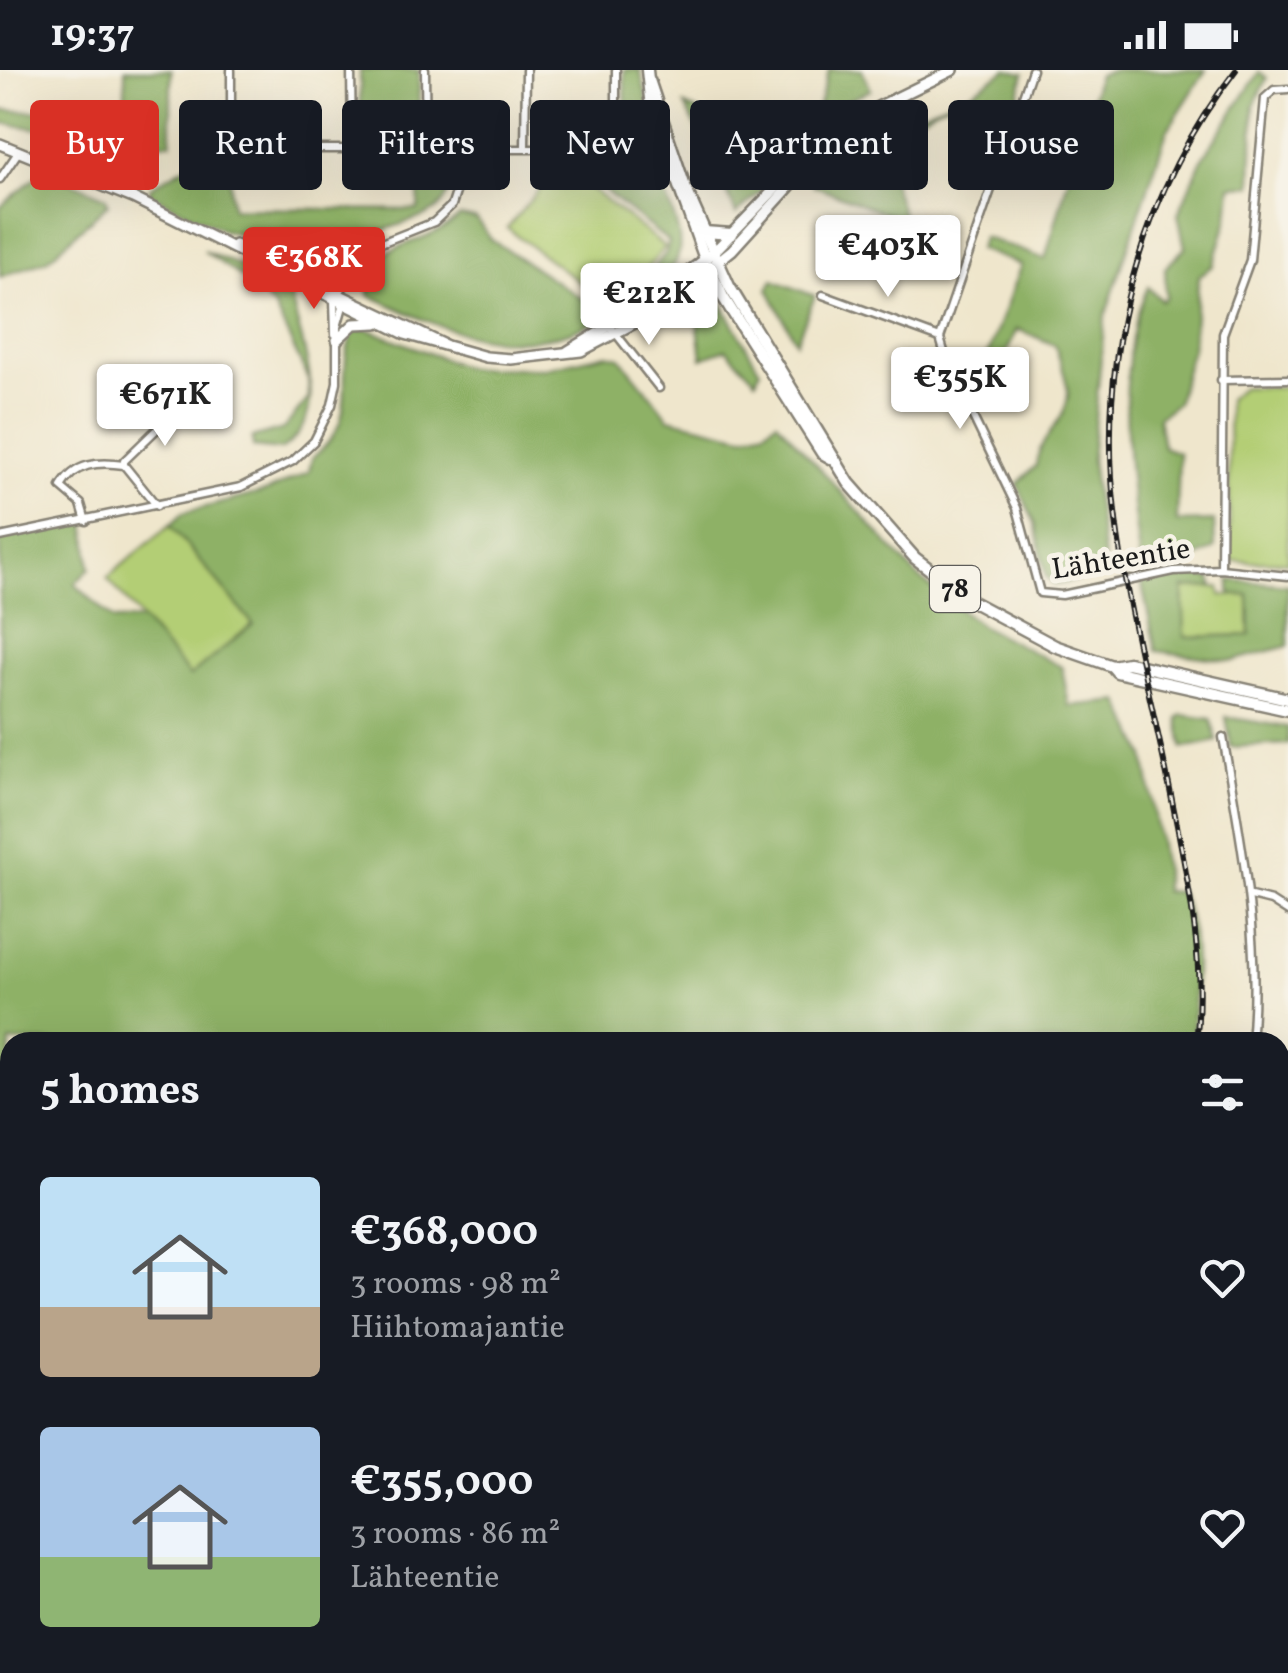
<!DOCTYPE html>
<html lang="en">
<head>
<meta charset="utf-8">
<style>
  body { margin:0; font-family:Vollkorn,serif; background:#20242c; color:#f1f3f6; height:100vh; display:flex; flex-direction:column; font-size:38px; white-space:nowrap }
  * { box-sizing:border-box; margin:0 }
  p { font-size:32px; color:#9ea1a6 }
  .icon { flex:none; width:55px; height:55px; fill:none; stroke:currentColor; stroke-width:2; stroke-linecap:round; stroke-linejoin:round }
  .map { position:relative; flex:1; overflow:hidden }
  .panel { position:absolute; left:0px; top:962px; width:1290px; height:642px; display:flex; flex-direction:column; background:#171b24; border-radius:30px 30px 0 0; box-shadow:0 10px 40px #0002 }
  .panel>* { flex:none }
  .guide { position:absolute; left:30px; top:30px; width:1230px; height:90px; display:flex; gap:20px }
  .price { position:absolute; translate:-50% -85px; padding:0 22px; border-radius:10px; background:#fff; color:#222; font-size:32px; line-height:65px; filter:drop-shadow(0 2px 5px #0008) }
  .price::after { content:''; position:absolute; left:50%; top:60px; width:30px; height:22px; margin-left:-15px; background:inherit; clip-path:polygon(0 0,100% 0,50% 100%) }
  .price.on { background:#d93025; color:#fff }
  ul { padding:0; list-style:none }
  li { display:flex; align-items:center; gap:30px; height:250px; padding:0 40px }
  li span { display:grid; place-items:center; flex:none; width:280px; height:200px; border-radius:10px; color:#555 }
  li>.icon { margin-inline-start:auto }
  span .icon { width:120px; height:120px; fill:#fffc; stroke-width:1 }
  li b { font-size:42px }
  h2 { display:flex; justify-content:space-between; align-items:center; height:120px; padding:0 40px; font-size:42px }
  .pill { padding:0 35px; border-radius:10px; background:#171b24; box-shadow:0 10px 40px #0002; font-size:35px; line-height:90px }
  .pill.on { background:#d93025; color:#fff }
  .status { display:flex; justify-content:space-between; align-items:center; height:70px; padding:0 50px; background:#171b24; direction:ltr }
  .status svg { height:28px; fill:currentColor }
  .map>svg:first-child { display:block }
</style>
</head>
<body>
<div class="status"><b>19:37</b><svg viewBox="0 0 49 12"><path d="M0 12V9h3v3zM5 12V6h3v6zM10 12V3h3v9zM15 12V0h3v12zM26 1h20v11H26zM47 4h2v5h-2z"/></svg></div>
<div class="map">
<svg width="1288" height="1603" viewBox="0 0 1288 1603">
  <rect width="100%" height="100%" fill="#f7f3e8"/>
  <filter id="ink" filterUnits="userSpaceOnUse"><feTurbulence type="fractalNoise" baseFrequency=".01" numOctaves="2"/><feDisplacementMap in="SourceGraphic" scale="20" xChannelSelector="R" yChannelSelector="G"/><feConvolveMatrix kernelMatrix="1 2 1 2 8 2 1 2 1" color-interpolation-filters="sRGB"/></filter>
  <filter id="wash" filterUnits="userSpaceOnUse"><feTurbulence type="fractalNoise" baseFrequency=".0048" numOctaves="4" result="noise"/><feDisplacementMap in="SourceGraphic" scale="40" xChannelSelector="R" yChannelSelector="G"/><feGaussianBlur stdDeviation="2.25" result="paint"/><feColorMatrix in="noise" values="0 0 0 0 0 0 0 0 0 0 0 0 0 0 0 0 0 1.4 0 .05"/><feComposite in="paint" operator="in"/></filter>
  <g filter="url(#wash)">
    <rect width="100%" height="100%" fill="#efe6cc"/>
    <g fill="#b3ce74" stroke="#687548" stroke-width="2.5">
      <path d="M554,102L573,105L665,177L614,238L507,158Z"/>
      <path d="M1243,317L1288,318V492L1233,491L1230,486L1228,329Z"/>
      <path d="M170,455L253,554L190,607L107,508Z"/>
      <path d="M1220,517L1221,525H1249L1250,565L1184,567L1183,518Z"/>
    </g>
    <g fill="#8eb166" stroke="#556641" stroke-width="2.5">
      <path d="M125,0H171V73L125,72L0,53V40L125,44Z"/>
      <path d="M360,0H419V66L414,72L366,71L360,65Z"/>
      <path d="M624,0H640L657,69L648,82L626,44Z"/>
      <path d="M829,0H862L871,20L816,45Z"/>
      <path d="M1006,0L1024,3L1015,41L967,25Z"/>
      <path d="M1116,0H1206L1167,61L1105,246L1091,390L1106,504L1054,515L1046,507L1035,453L1017,414L1036,396C1037,369 1068,350 1068,323C1067,308 1059,289 1055,275L1017,259L1001,295L969,319L965,308L985,293L1021,195L978,179L983,167L1045,189L1098,5Z"/>
      <path d="M1259,2L1267,8L1254,35L1252,115L1231,116L1228,149L1213,196L1199,205L1192,277L1177,333L1158,347L1163,377L1179,383L1177,452L1214,451L1215,478C1195,491 1160,502 1139,487C1130,406 1112,292 1148,217L1162,231L1166,227L1165,198L1185,178L1178,144L1201,91Z"/>
      <path d="M953,30L899,59L889,103L905,151L813,115L867,65Z"/>
      <path d="M685,36L754,66L705,75Z"/>
      <path d="M47,74L136,89L130,109L56,84L45,78Z"/>
      <path d="M750,76L757,82L744,97L767,116L736,144L713,87Z"/>
      <path d="M228,86L232,138L418,140L420,87L452,91C454,154 418,143 376,164C358,173 349,190 337,205L281,174L223,160L150,124V117L198,89Z"/>
      <path d="M44,100L106,127L108,134L47,190L0,207V137Z"/>
      <path d="M591,104C611,104 636,101 654,110C664,115 666,126 670,136C689,186 681,196 639,226L635,222L666,183L669,172L591,110Z"/>
      <path d="M460,146L476,149L492,170L598,239L599,250C512,292 450,263 369,225V196C396,170 433,172 460,146Z"/>
      <path d="M204,181L282,213L291,226C300,275 335,343 281,380L253,377L252,368L283,359L309,328L308,308L275,239L255,217Z"/>
      <path d="M773,210L815,226L796,272L768,219Z"/>
      <path d="M707,233L722,234L760,300L756,310L726,279L702,288L696,240Z"/>
      <path d="M367,259L467,298H545L607,284L620,287L669,348L743,366L765,360L777,351L917,506L980,555L1062,597L1069,636L1120,631L1145,686L1164,799V821L1180,822L1191,853L1195,894L1193,972H10V1595H778L768,1603H0V467L86,451L90,498L75,514L113,550H142L190,606L253,554L170,455L183,443L268,421L309,402L312,388C366,345 331,307 354,261Z"/>
      <path d="M1194,505L1211,508L1213,517L1183,518L1185,567L1250,565L1249,525H1230V510L1288,515V576L1232,591L1156,581L1141,510Z"/>
      <path d="M1182,645L1211,649L1217,671L1183,678L1178,649Z"/>
      <path d="M1226,647L1288,657V674L1231,677Z"/>
    </g>
  </g>
  <g filter="url(#ink)">
    <g fill="none" stroke-linecap="round" stroke-linejoin="round">
      <g stroke="#868174" stroke-width="11">
        <g id="street">
          <path d="M231,0V79H608L616,71V0"/>
          <path d="M351,0L352,79"/>
          <path d="M425,0L426,79"/>
          <path d="M1032,0L940,268L948,295L1017,438L1040,523L1062,525L1174,501L1221,499L1288,506"/>
          <path d="M525,78L526,0"/>
          <path d="M0,109L19,81"/>
          <path d="M823,225L940,268"/>
          <path d="M613,260L659,318"/>
          <path d="M335,264L334,230L371,177L434,152L452,135L460,110L461,79"/>
          <path d="M1221,310L1288,309"/>
          <path d="M124,395V391L191,326L186,319L174,325L176,345"/>
          <path d="M124,395L157,436"/>
          <path d="M86,451L81,434L61,417C75,393 98,391 124,395"/>
          <path d="M0,467L241,417L293,391L314,371L332,335L337,312V257L344,233"/>
          <path d="M1221,499L1223,264L1250,190L1265,28L1274,20L1288,19"/>
          <path d="M1223,667C1241,770 1261,868 1251,972"/>
          <path d="M1251,826L1271,831L1288,842"/>
          <path d="M1280,1050L1288,1051"/>
          <path d="M1280,1191L1288,1196"/>
          <path d="M1280,1427L1288,1417"/>
          <path d="M935,1595L941,1603"/>
          <path d="M1146,1603L1152,1595"/>
        </g>
      </g>
      <g stroke="#868174" stroke-width="14">
        <g id="secondary">
          <path d="M0,74L133,128L405,264L486,287L511,289L581,281L652,244L732,180L848,52"/>
          <path d="M235,175L445,275"/>
          <path d="M337,270L354,254L377,253"/>
          <path d="M568,281L646,234L713,183L833,59L953,0"/>
          <path d="M1280,1173L1288,1160"/>
          <path d="M839,1603L851,1595"/>
        </g>
      </g>
      <g stroke="#868174" stroke-width="15">
        <g id="primary">
          <path d="M647,0L651,38L705,189L723,227L822,383L836,391"/>
          <path d="M649,10L685,117L729,216L849,413L915,488L971,531L1055,576L1112,596L1117,602L1288,640"/>
          <path d="M704,162L732,164"/>
          <path d="M677,223L706,216L718,223"/>
          <path d="M1112,596L1128,593L1288,629"/>
        </g>
      </g>
      <use href="#street" stroke="#fff" stroke-width="6"/>
      <use href="#secondary" stroke="#fff" stroke-width="9"/>
      <use href="#primary" stroke="#fff" stroke-width="10"/>
      <g stroke="#1c1c1c" stroke-width="6">
        <g id="rail">
          <path d="M1196,972C1206,889 1187,807 1171,725C1152,631 1126,537 1115,442C1097,285 1139,125 1236,0"/>
          <path d="M782,1603L791,1595"/>
        </g>
      </g>
      <use href="#rail" stroke="#f7f3e8" stroke-width="2.5" stroke-dasharray="8" stroke-linecap="butt"/>
    </g>
  </g>
  <g text-anchor="middle" dominant-baseline="central" stroke-width="10" stroke-linejoin="round" paint-order="stroke">
    <rect fill="#f7f3e8" stroke="#5e5c59" stroke-width="2.5" x="930" y="496" width="50" height="46" rx="8"/>
    <g font-size="28" font-weight="bold" fill="#1c1c1c">
      <text x="955" y="519">78</text>
    </g>
    <g font-size="30" fill="#1c1c1c" stroke="#f7f3e8">
      <text transform="translate(1121 490) rotate(-9)">Lähteentie</text>
    </g>
  </g>
</svg>
<b class="price" style="left:888px;top:230px">€403K</b>
<b class="price on" style="left:314px;top:242px">€368K</b>
<b class="price" style="left:649px;top:278px">€212K</b>
<b class="price" style="left:960px;top:362px">€355K</b>
<b class="price" style="left:165px;top:379px">€671K</b>
<div class="guide">
<a class="pill on">Buy</a>
<a class="pill">Rent</a>
<a class="pill">Filters</a>
<a class="pill">New</a>
<a class="pill">Apartment</a>
<a class="pill">House</a>
</div>
<section class="panel">
<h2>5 homes<svg class="icon" aria-label="filters" viewBox="0 0 24 24"><path d="M4 7h16M4 17h16"/><circle cx="9" cy="7" r="2"/><circle cx="15" cy="17" r="2"/></svg></h2>
<ul>
<li><span style="background:linear-gradient(#bfe0f5 65%,#b9a48a 0)"><svg class="icon" aria-label="home" viewBox="0 0 24 24"><path d="M3 11l9-7 9 7M6 9v11h12V9"/></svg></span><div><b>€368,000</b><p>3 rooms · 98 m²</p><p>Hiihtomajantie</p></div><svg class="icon" aria-label="heart" viewBox="0 0 24 24"><path d="M12 20l-8-8c-3-5 5-10 8-4 3-6 11-1 8 4z"/></svg></li>
<li><span style="background:linear-gradient(#a9c7e8 65%,#8fb573 0)"><svg class="icon" aria-label="home" viewBox="0 0 24 24"><path d="M3 11l9-7 9 7M6 9v11h12V9"/></svg></span><div><b>€355,000</b><p>3 rooms · 86 m²</p><p>Lähteentie</p></div><svg class="icon" aria-label="heart" viewBox="0 0 24 24"><path d="M12 20l-8-8c-3-5 5-10 8-4 3-6 11-1 8 4z"/></svg></li>
</ul>
</section>
</div>
</body>
</html>
